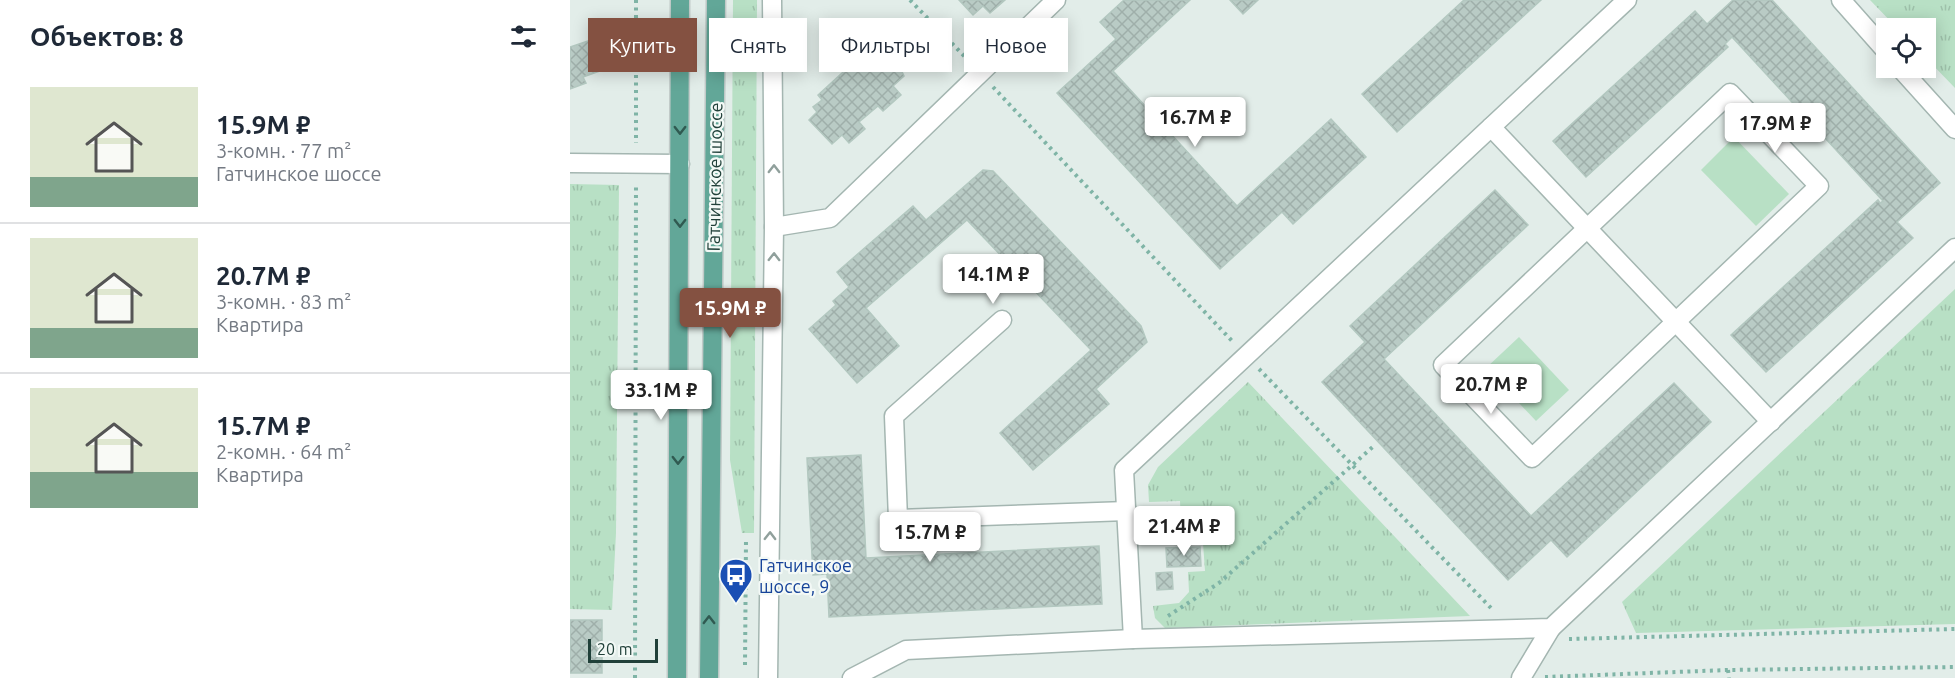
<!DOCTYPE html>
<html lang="ru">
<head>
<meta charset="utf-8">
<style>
  body { margin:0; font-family:Ubuntu,sans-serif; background:#f6f6f7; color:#1f2937; height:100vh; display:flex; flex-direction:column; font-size:22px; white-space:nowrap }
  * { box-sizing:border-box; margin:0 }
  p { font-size:20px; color:#747a83 }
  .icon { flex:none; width:33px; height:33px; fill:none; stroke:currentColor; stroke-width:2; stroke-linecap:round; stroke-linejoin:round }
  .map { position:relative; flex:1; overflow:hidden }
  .drawer { display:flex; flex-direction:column; background:#fff; width:570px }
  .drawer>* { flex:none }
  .banner { position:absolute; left:18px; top:18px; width:570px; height:54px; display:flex; gap:12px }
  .controls { position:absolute; left:1306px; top:18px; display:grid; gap:12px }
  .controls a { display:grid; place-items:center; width:60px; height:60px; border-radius:0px; background:#fff; box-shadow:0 3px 15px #0003; font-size:30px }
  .scale { position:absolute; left:18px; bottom:15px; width:70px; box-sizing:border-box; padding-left:6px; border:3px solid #204039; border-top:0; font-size:16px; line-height:21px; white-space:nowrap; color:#204039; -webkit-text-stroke:4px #f3f9f6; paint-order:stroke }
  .price { position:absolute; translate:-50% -51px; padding:0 14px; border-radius:6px; background:#fff; color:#222; font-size:20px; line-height:39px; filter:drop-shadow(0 2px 3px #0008) }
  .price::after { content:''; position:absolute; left:50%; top:36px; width:18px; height:14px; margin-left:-9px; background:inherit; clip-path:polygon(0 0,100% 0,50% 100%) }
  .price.selected { background:#845141; color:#fff }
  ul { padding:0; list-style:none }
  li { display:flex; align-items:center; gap:18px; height:150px; padding:0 30px }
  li+li { border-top:2px solid #e0e1e3 }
  li span { display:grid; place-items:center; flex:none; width:168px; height:120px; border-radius:0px; color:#555 }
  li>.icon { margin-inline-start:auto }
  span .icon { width:72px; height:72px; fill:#fffc; stroke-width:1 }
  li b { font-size:26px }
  h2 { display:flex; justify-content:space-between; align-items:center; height:72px; padding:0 30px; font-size:26px }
  .pill { padding:0 21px; border-radius:0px; background:#fff; box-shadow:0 3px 15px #0003; font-size:21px; line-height:54px }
  .pill.selected { background:#845141; color:#fff }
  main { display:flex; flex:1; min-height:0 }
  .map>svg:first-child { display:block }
</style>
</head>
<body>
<main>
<section class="drawer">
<h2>Объектов: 8<svg class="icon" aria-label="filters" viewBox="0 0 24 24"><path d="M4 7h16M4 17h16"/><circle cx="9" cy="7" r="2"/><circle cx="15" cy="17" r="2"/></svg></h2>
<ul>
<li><span style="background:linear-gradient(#dfe7d0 75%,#7fa58c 0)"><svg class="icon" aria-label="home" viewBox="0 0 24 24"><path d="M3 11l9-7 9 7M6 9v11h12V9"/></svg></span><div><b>15.9M ₽</b><p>3-комн. · 77 m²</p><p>Гатчинское шоссе</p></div></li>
<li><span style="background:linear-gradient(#dfe7d0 75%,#7fa58c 0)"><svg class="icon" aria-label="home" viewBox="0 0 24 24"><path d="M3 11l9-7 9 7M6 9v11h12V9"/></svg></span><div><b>20.7M ₽</b><p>3-комн. · 83 m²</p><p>Квартира</p></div></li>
<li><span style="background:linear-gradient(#dfe7d0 70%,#7fa58c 0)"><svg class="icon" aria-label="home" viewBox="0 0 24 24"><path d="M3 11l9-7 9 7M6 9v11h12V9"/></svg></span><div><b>15.7M ₽</b><p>2-комн. · 64 m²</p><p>Квартира</p></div></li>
</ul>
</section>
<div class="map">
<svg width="1385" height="678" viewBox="0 0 1385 678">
  <defs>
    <pattern id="grass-tufts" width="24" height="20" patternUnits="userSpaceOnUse" patternTransform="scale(1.5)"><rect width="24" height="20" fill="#b8e0c5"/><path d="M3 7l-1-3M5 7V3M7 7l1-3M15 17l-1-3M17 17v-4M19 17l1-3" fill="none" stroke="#9ec1aa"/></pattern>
    <pattern id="building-cross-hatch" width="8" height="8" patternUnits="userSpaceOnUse" patternTransform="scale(1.5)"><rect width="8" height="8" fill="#b9cbc5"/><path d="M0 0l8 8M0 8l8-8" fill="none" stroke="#9fafaa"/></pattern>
  </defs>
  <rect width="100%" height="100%" fill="#e2ede9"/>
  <g fill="url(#grass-tufts)">
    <path d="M163,0H187L184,533H172L160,460Z"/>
    <path d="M1300,0H1385V88L1356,58V28H1327Z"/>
    <path d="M0,184L49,185L46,533L42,610L0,609Z"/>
    <path d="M1385,289V624L1066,633L1052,602Z"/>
    <path d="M678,382L900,616L595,628L585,618L583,606L609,603L619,592L618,572L635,571L633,543L612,544L610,501L579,502L578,485L588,467Z"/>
  </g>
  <g fill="#b8e0c5">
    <path d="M1164,137L1219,194L1186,226L1131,170Z"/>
    <path d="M949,337L999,390L966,421L916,368Z"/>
  </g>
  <g fill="url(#building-cross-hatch)" stroke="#b3c8c0" stroke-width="1.5">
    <path d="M389,0H435L420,13L413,6L403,15Z"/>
    <path d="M554,0H620L543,71L667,206L761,119L796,157L723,224L712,212L650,269L487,93L546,39L530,22Z"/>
    <path d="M660,0H688L673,14Z"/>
    <path d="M894,0H971L827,132L792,94Z"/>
    <path d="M1163,0H1202L1370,183L1327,222L1343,238L1196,372L1161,335L1308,200L1310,203L1313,201L1162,37L1155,44L1158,47L1016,177L983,141L1125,11L1137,24Z"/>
    <path d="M27,38L38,68L13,77L16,83L0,89V47Z"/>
    <path d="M310,50L324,58L328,63L334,76L323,86L331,95L313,111L308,106L289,122L295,129L279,143L272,135L262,144L239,120L247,112L243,107L252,100L248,95L285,61L288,65L298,57L300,59Z"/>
    <path d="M413,170L423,171L571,326L577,342L526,389L539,404L463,470L430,433L521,350L397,220L296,308L329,346L287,383L239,329L266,305L263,301L279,287L267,272L343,206L356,220Z"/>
    <path d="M925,190L958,225L814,359L961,516L1104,383L1141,422L997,557L981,540L938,580L752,382L795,342L780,326Z"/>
    <path d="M291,455L296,558L529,546L532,604L259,617L257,574L243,575L237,458Z"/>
    <path d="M630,547L631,566L597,567L596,548Z"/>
    <path d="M602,572L603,589L587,590L586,573Z"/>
    <rect x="0" y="620" width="32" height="53"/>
  </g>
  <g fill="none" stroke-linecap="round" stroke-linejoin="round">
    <g stroke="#a4b6b1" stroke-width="21">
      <g id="minor">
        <path d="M1271,0L1317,52"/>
        <path d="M1330,68L1385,129"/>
        <path d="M1160,93L1249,186L962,458L873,365Z"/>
        <path d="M921,127L1201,422"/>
        <path d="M0,163L110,164"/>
        <path d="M204,227L260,218L486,0"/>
        <path d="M432,320L324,416L328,519L557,511"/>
        <path d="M563,639L554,470L1057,0"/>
        <path d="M198,678L204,227L202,0"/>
        <path d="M282,678L336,650L563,639L981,628L1385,248"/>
        <path d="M951,678L981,628"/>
      </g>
    </g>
    <g stroke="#c1cac8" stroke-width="21">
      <g id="major">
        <path d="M107,678L110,0"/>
        <path d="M139,678L146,0"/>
      </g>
    </g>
    <g stroke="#7fb4a6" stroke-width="4" stroke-dasharray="3 4.5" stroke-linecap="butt">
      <path d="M66,0V143"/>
      <path d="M340,0L398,60"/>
      <path d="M423,87L663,342"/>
      <path d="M689,369L922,609"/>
      <path d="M598,616L649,583L805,445"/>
      <path d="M999,639L1385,629"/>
      <path d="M175,665L176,540"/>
      <path d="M1158,670L1159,678"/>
      <path d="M975,677L1158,670L1385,667"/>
      <path d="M65,678L66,184"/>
    </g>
    <use href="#minor" stroke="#fff" stroke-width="18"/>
    <use href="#major" stroke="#62a798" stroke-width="18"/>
  </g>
  <defs><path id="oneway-chevron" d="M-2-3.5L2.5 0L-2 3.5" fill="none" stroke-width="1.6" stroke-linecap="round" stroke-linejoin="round" transform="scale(1.5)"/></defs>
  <g stroke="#305a51">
    <use href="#oneway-chevron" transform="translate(110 130) rotate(90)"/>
    <use href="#oneway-chevron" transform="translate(110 223) rotate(90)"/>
    <use href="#oneway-chevron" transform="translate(108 460) rotate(90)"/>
    <use href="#oneway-chevron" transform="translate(139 620) rotate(-90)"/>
  </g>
  <g stroke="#90a09c">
    <use href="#oneway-chevron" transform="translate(204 169) rotate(-90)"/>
    <use href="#oneway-chevron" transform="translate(204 257) rotate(-89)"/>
    <use href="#oneway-chevron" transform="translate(200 536) rotate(-89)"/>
  </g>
  <defs>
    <g id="bus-pin" transform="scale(1.725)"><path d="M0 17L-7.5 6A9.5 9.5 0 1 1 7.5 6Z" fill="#1a4fb4" stroke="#f3f9f6"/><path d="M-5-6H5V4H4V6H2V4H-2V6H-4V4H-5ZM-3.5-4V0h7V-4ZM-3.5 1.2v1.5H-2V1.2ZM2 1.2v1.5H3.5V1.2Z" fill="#fff"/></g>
  </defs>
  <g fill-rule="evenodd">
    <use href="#bus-pin" x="166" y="575"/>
  </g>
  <g text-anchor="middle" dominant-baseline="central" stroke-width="4.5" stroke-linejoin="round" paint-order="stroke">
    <g font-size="18" fill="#204039" stroke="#f3f9f6">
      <text transform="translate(144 177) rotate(-89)">Гатчинское шоссе</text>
    </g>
    <g font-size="18" fill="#164399" stroke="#f3f9f6" text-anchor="start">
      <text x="189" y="565">Гатчинское<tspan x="189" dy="21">шоссе, 9</tspan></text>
    </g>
  </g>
</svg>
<div class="controls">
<a><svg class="icon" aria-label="locate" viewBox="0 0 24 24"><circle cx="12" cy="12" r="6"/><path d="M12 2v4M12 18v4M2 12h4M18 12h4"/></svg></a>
</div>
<div class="scale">20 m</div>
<b class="price" style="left:625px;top:148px">16.7M ₽</b>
<b class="price" style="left:1205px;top:154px">17.9M ₽</b>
<b class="price" style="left:423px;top:305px">14.1M ₽</b>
<b class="price selected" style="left:160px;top:339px">15.9M ₽</b>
<b class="price" style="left:921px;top:415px">20.7M ₽</b>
<b class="price" style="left:91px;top:421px">33.1M ₽</b>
<b class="price" style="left:614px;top:557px">21.4M ₽</b>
<b class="price" style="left:360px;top:563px">15.7M ₽</b>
<div class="banner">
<a class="pill selected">Купить</a>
<a class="pill">Снять</a>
<a class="pill">Фильтры</a>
<a class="pill">Новое</a>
</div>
</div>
</main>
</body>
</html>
